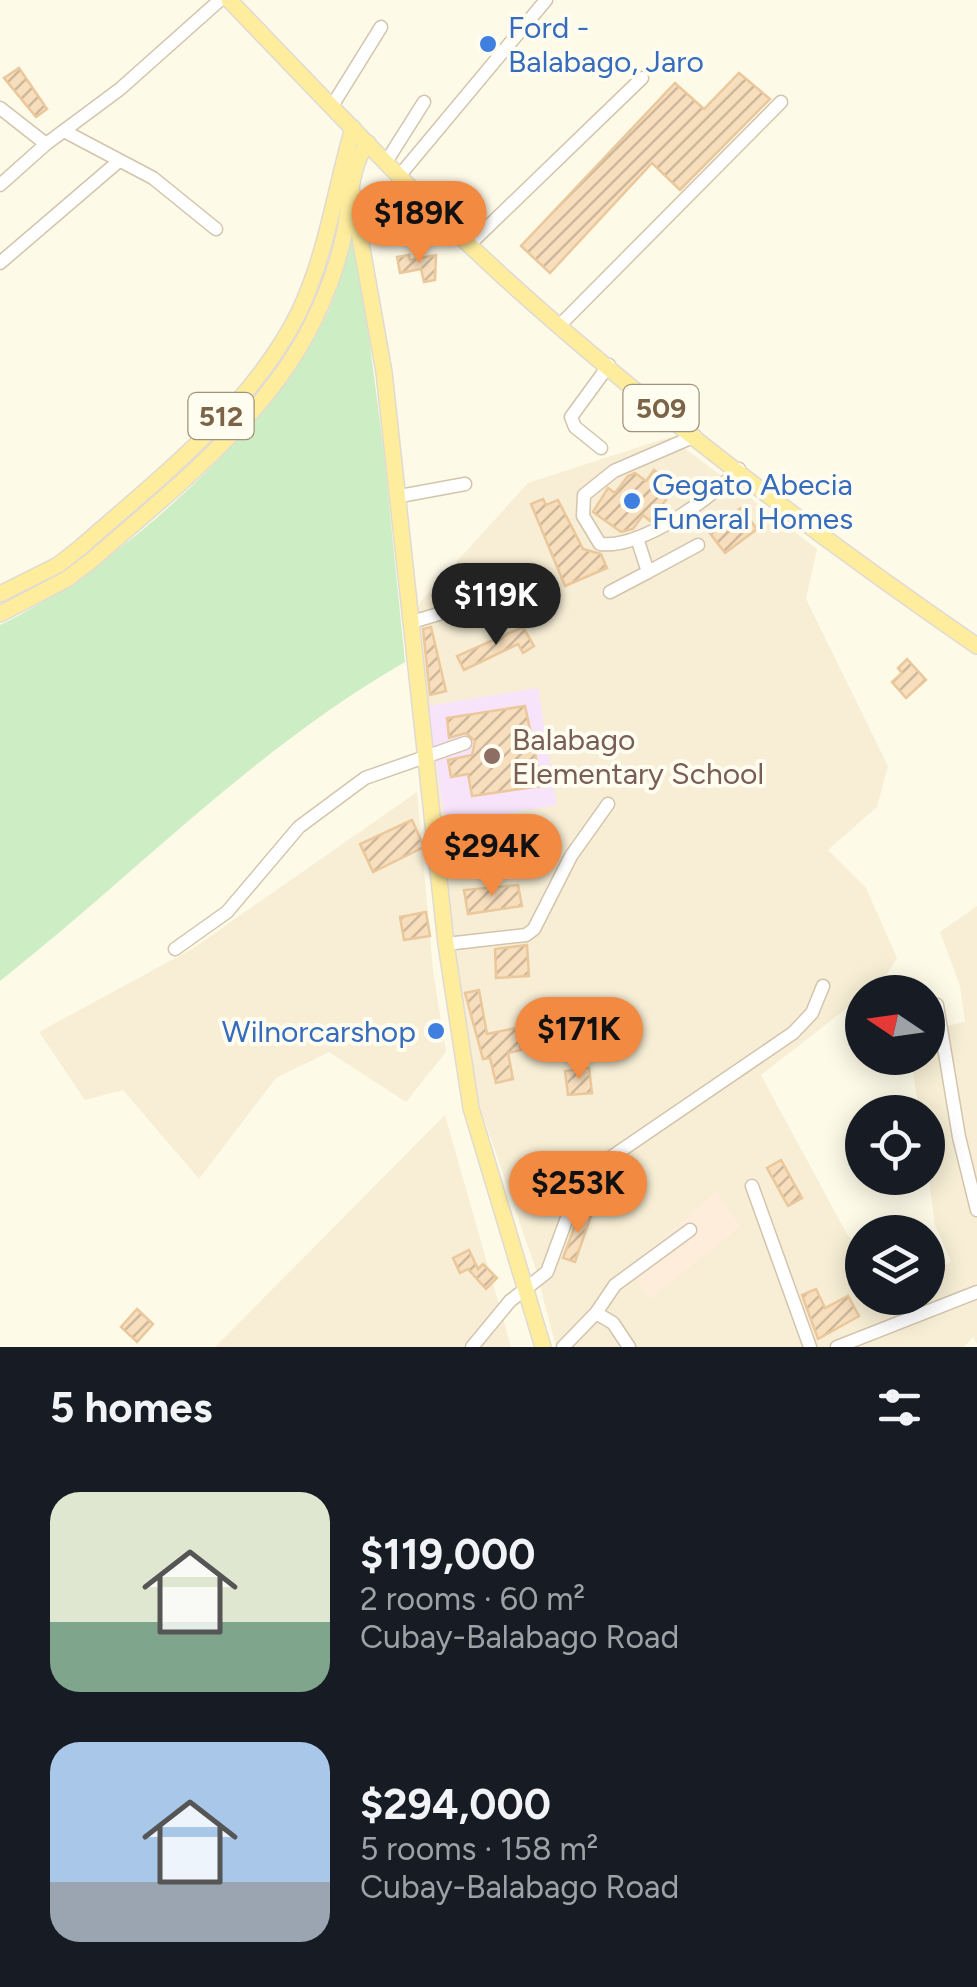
<!DOCTYPE html>
<html lang="en">
<head>
<meta charset="utf-8">
<style>
  body { margin:0; font-family:Figtree,sans-serif; background:#20242c; color:#f1f3f6; height:100vh; display:flex; flex-direction:column; font-size:38px; white-space:nowrap }
  * { box-sizing:border-box; margin:0 }
  p { font-size:32px; color:#9ea1a6 }
  .icon { flex:none; width:55px; height:55px; fill:none; stroke:currentColor; stroke-width:2; stroke-linecap:round; stroke-linejoin:round }
  .map { position:relative; height:1347px; overflow:hidden }
  .sheet { display:flex; flex-direction:column; background:#171b24; flex:1 }
  .sheet>* { flex:none }
  .needle { width:65px; rotate:283deg }
  .fabs { position:absolute; left:845px; top:975px; display:grid; gap:20px }
  .fabs a { display:grid; place-items:center; width:100px; height:100px; border-radius:50%; background:#171b24; box-shadow:0 5px 25px #0003; font-size:50px }
  .price { position:absolute; translate:-50% -85px; padding:0 22px; border-radius:35px; background:#f38a42; color:#111; font-size:32px; line-height:65px; filter:drop-shadow(0 2px 5px #0008) }
  .price::after { content:''; position:absolute; left:50%; top:60px; width:30px; height:22px; margin-left:-15px; background:inherit; clip-path:polygon(0 0,100% 0,50% 100%) }
  .price.current { background:#222; color:#fff }
  ul { padding:0; list-style:none }
  li { display:flex; align-items:center; gap:30px; height:250px; padding:0 50px }
  li span { display:grid; place-items:center; flex:none; width:280px; height:200px; border-radius:30px; color:#555 }
  li>.icon { margin-inline-start:auto }
  span .icon { width:120px; height:120px; fill:#fffc; stroke-width:1 }
  li b { font-size:42px }
  h2 { display:flex; justify-content:space-between; align-items:center; height:120px; padding:0 50px; font-size:42px }
  .map>svg:first-child { display:block }
</style>
</head>
<body>
<div class="map">
<svg width="977" height="1347" viewBox="0 0 977 1347">
  <defs>
    <pattern id="building-hatch" width="6" height="6" patternUnits="userSpaceOnUse" patternTransform="scale(2.5)"><rect width="6" height="6" fill="#f7debd"/><path d="M-1 1l2-2M0 6l6-6M5 7l2-2" fill="none" stroke="#cdb89c"/></pattern>
  </defs>
  <rect width="100%" height="100%" fill="#fefae8"/>
  <g fill="#f7eed5">
    <path d="M670,437L817,549L806,599L888,766L877,807L828,850L866,888L897,958L883,980L761,1075L848,1236L862,1248V1298H928V1272L951,1262L935,1225L928,1172V1112H919L911,1058H928V1030L965,1022L960,986L940,932L977,906V1344L973,1337L964,1347H556L535,1267L471,1081L416,615L421,601L528,483Z"/>
    <path d="M417,792L433,971L446,1052L406,1102L329,1052L276,1078L199,1179L123,1090L85,1100L39,1032L192,949Z"/>
    <path d="M445,1115L511,1347H215Z"/>
  </g>
  <path fill="#ffeddb" d="M717,1191L740,1227L650,1299L628,1268Z"/>
  <path fill="#f7e4fb" d="M538,688L557,805L446,824L427,706Z"/>
  <path fill="#cdeec4" d="M355,230L384,453L405,662C251,751 137,873 0,981V625C111,572 265,434 322,324C337,296 344,261 355,230Z"/>
  <g fill="url(#building-hatch)" stroke="#ebc89b" stroke-width="2.5">
    <path d="M19,68L47,109L36,117L4,78Z"/>
    <path d="M739,73L770,99L680,190L652,163L550,273L521,246L675,83L704,109Z"/>
    <path d="M409,255L410,260L436,255L435,280L424,282L421,269L400,273L397,257Z"/>
    <path d="M654,470L663,477L655,487L668,497L650,521L643,515L633,529L621,532L593,512L608,488L615,493L628,476L635,473L646,481Z"/>
    <path d="M543,499L546,505L558,500L583,549L601,554L607,568L565,586L531,504Z"/>
    <path d="M741,508L757,529L725,553L709,532Z"/>
    <path d="M431,627L446,691L430,695L423,629Z"/>
    <path d="M523,627L534,646L523,653L518,644L464,670L457,656Z"/>
    <path d="M907,659L926,680L906,698L892,682L902,673L898,668Z"/>
    <path d="M525,706L542,786L472,796L468,774L451,777L448,760L472,755L475,741L466,733L449,738L447,718Z"/>
    <path d="M412,820L424,847L373,872L360,844Z"/>
    <path d="M518,885L522,906L468,914L464,890Z"/>
    <path d="M426,912L430,936L404,940L400,917Z"/>
    <path d="M527,945L529,976L496,978L495,949Z"/>
    <path d="M479,990L487,1034L516,1028L521,1050L508,1053L513,1079L496,1083L490,1058L483,1059L465,993Z"/>
    <path d="M589,1068L592,1093L568,1095L565,1071Z"/>
    <path d="M781,1160L802,1198L788,1206L767,1168Z"/>
    <path d="M581,1209L592,1213L575,1262L563,1258Z"/>
    <path d="M469,1250L478,1269L483,1264L497,1278L486,1289L468,1269L460,1273L453,1258Z"/>
    <path d="M816,1289L825,1308L848,1296L859,1316L818,1339L802,1295Z"/>
    <path d="M137,1309L153,1324L137,1342L121,1327Z"/>
  </g>
  <g fill="none" stroke-linecap="round" stroke-linejoin="round">
    <g stroke="#d3c4ac" stroke-width="15">
      <g id="minor">
        <path d="M332,106L381,27"/>
        <path d="M0,108L46,144"/>
        <path d="M64,131L153,178L216,229"/>
        <path d="M386,162L424,102"/>
        <path d="M400,175L546,0"/>
        <path d="M0,185L46,144L120,89L220,0"/>
        <path d="M470,244L642,78"/>
        <path d="M0,263L119,161"/>
        <path d="M560,325L781,102"/>
        <path d="M695,436L614,471L584,495L583,516L600,544C641,549 712,498 739,469"/>
        <path d="M601,448L575,427L571,417L609,365"/>
        <path d="M400,496L465,484"/>
        <path d="M648,572L698,545"/>
        <path d="M610,592L648,572L637,538"/>
        <path d="M412,622L485,600"/>
        <path d="M446,944L526,935L534,929L571,856L608,804"/>
        <path d="M175,949L227,912L299,827L365,778L465,743"/>
        <path d="M937,1005L959,1137L977,1210"/>
        <path d="M752,1186L810,1347"/>
        <path d="M596,1313L613,1323L629,1347"/>
        <path d="M472,1347L510,1301L547,1272L571,1207L591,1176L610,1158L793,1033L812,1013L823,986"/>
        <path d="M563,1347L596,1313L615,1285L690,1230"/>
        <path d="M837,1347L977,1292"/>
      </g>
    </g>
    <g stroke="#e0dad3" stroke-width="18">
      <g id="major">
        <path d="M229,0C327,101 423,206 528,299C669,424 823,540 977,646"/>
        <path d="M352,192L384,372L446,944L471,1108L543,1347"/>
        <path d="M0,594L58,565L81,547C159,478 253,406 299,312C327,253 335,189 353,128"/>
        <path d="M0,614L67,579L92,560C172,490 269,416 315,318C327,293 337,266 343,239C351,210 348,166 368,143"/>
      </g>
    </g>
    <use href="#minor" stroke="#fff" stroke-width="12"/>
    <use href="#major" stroke="#ffed9e" stroke-width="15"/>
  </g>
  <g fill="#3f7fe0" stroke="#fffcf0" stroke-width="4">
    <circle cx="488" cy="44" r="10"/>
    <circle cx="632" cy="501" r="10"/>
    <circle cx="436" cy="1031" r="10"/>
  </g>
  <circle fill="#8d6e63" stroke="#fffcf0" stroke-width="4" cx="492" cy="756" r="10"/>
  <g text-anchor="middle" dominant-baseline="central" stroke-width="8" stroke-linejoin="round" paint-order="stroke">
    <g fill="#fffcf0" stroke="#a3927a" stroke-width="2.5">
      <rect x="623.5" y="385" width="75" height="46" rx="8"/>
      <rect x="188.5" y="393" width="65" height="46" rx="8"/>
    </g>
    <g font-size="28" font-weight="bold" fill="#7c6448">
      <text x="661" y="408">509</text>
      <text x="221" y="416">512</text>
    </g>
    <g font-size="30" fill="#366cbe" stroke="#fffcf0" text-anchor="start">
      <text x="508" y="27">Ford -<tspan x="508" dy="34">Balabago, Jaro</tspan></text>
      <text x="652" y="484">Gegato Abecia<tspan x="652" dy="34">Funeral Homes</tspan></text>
      <text x="416" y="1031" text-anchor="end">Wilnorcarshop</text>
    </g>
    <g font-size="30" fill="#785e54" stroke="#fffcf0" text-anchor="start">
      <text x="512" y="739">Balabago<tspan x="512" dy="34">Elementary School</tspan></text>
    </g>
  </g>
</svg>
<div class="fabs">
<a><svg class="needle" viewBox="-14 -14 28 28"><path d="M0-13l5 13h-10z" fill="#e53935"/><path d="M0 13l5-13h-10z" fill="#9ea1a6"/></svg></a>
<a><svg class="icon" aria-label="locate" viewBox="0 0 24 24"><circle cx="12" cy="12" r="6"/><path d="M12 2v4M12 18v4M2 12h4M18 12h4"/></svg></a>
<a><svg class="icon" aria-label="layers" viewBox="0 0 24 24"><path d="M12 4l9 5-9 5-9-5zM3 14l9 5 9-5"/></svg></a>
</div>
<b class="price" style="left:419px;top:266px">$189K</b>
<b class="price current" style="left:496px;top:648px">$119K</b>
<b class="price" style="left:492px;top:899px">$294K</b>
<b class="price" style="left:579px;top:1082px">$171K</b>
<b class="price" style="left:578px;top:1236px">$253K</b>
</div>
<section class="sheet">
<h2>5 homes<svg class="icon" aria-label="filters" viewBox="0 0 24 24"><path d="M4 7h16M4 17h16"/><circle cx="9" cy="7" r="2"/><circle cx="15" cy="17" r="2"/></svg></h2>
<ul>
<li><span style="background:linear-gradient(#dfe7d0 65%,#7fa58c 0)"><svg class="icon" aria-label="home" viewBox="0 0 24 24"><path d="M3 11l9-7 9 7M6 9v11h12V9"/></svg></span><div><b>$119,000</b><p>2 rooms · 60 m²</p><p>Cubay-Balabago Road</p></div></li>
<li><span style="background:linear-gradient(#a9c7e8 70%,#9aa5b1 0)"><svg class="icon" aria-label="home" viewBox="0 0 24 24"><path d="M3 11l9-7 9 7M6 9v11h12V9"/></svg></span><div><b>$294,000</b><p>5 rooms · 158 m²</p><p>Cubay-Balabago Road</p></div></li>
</ul>
</section>
</body>
</html>
